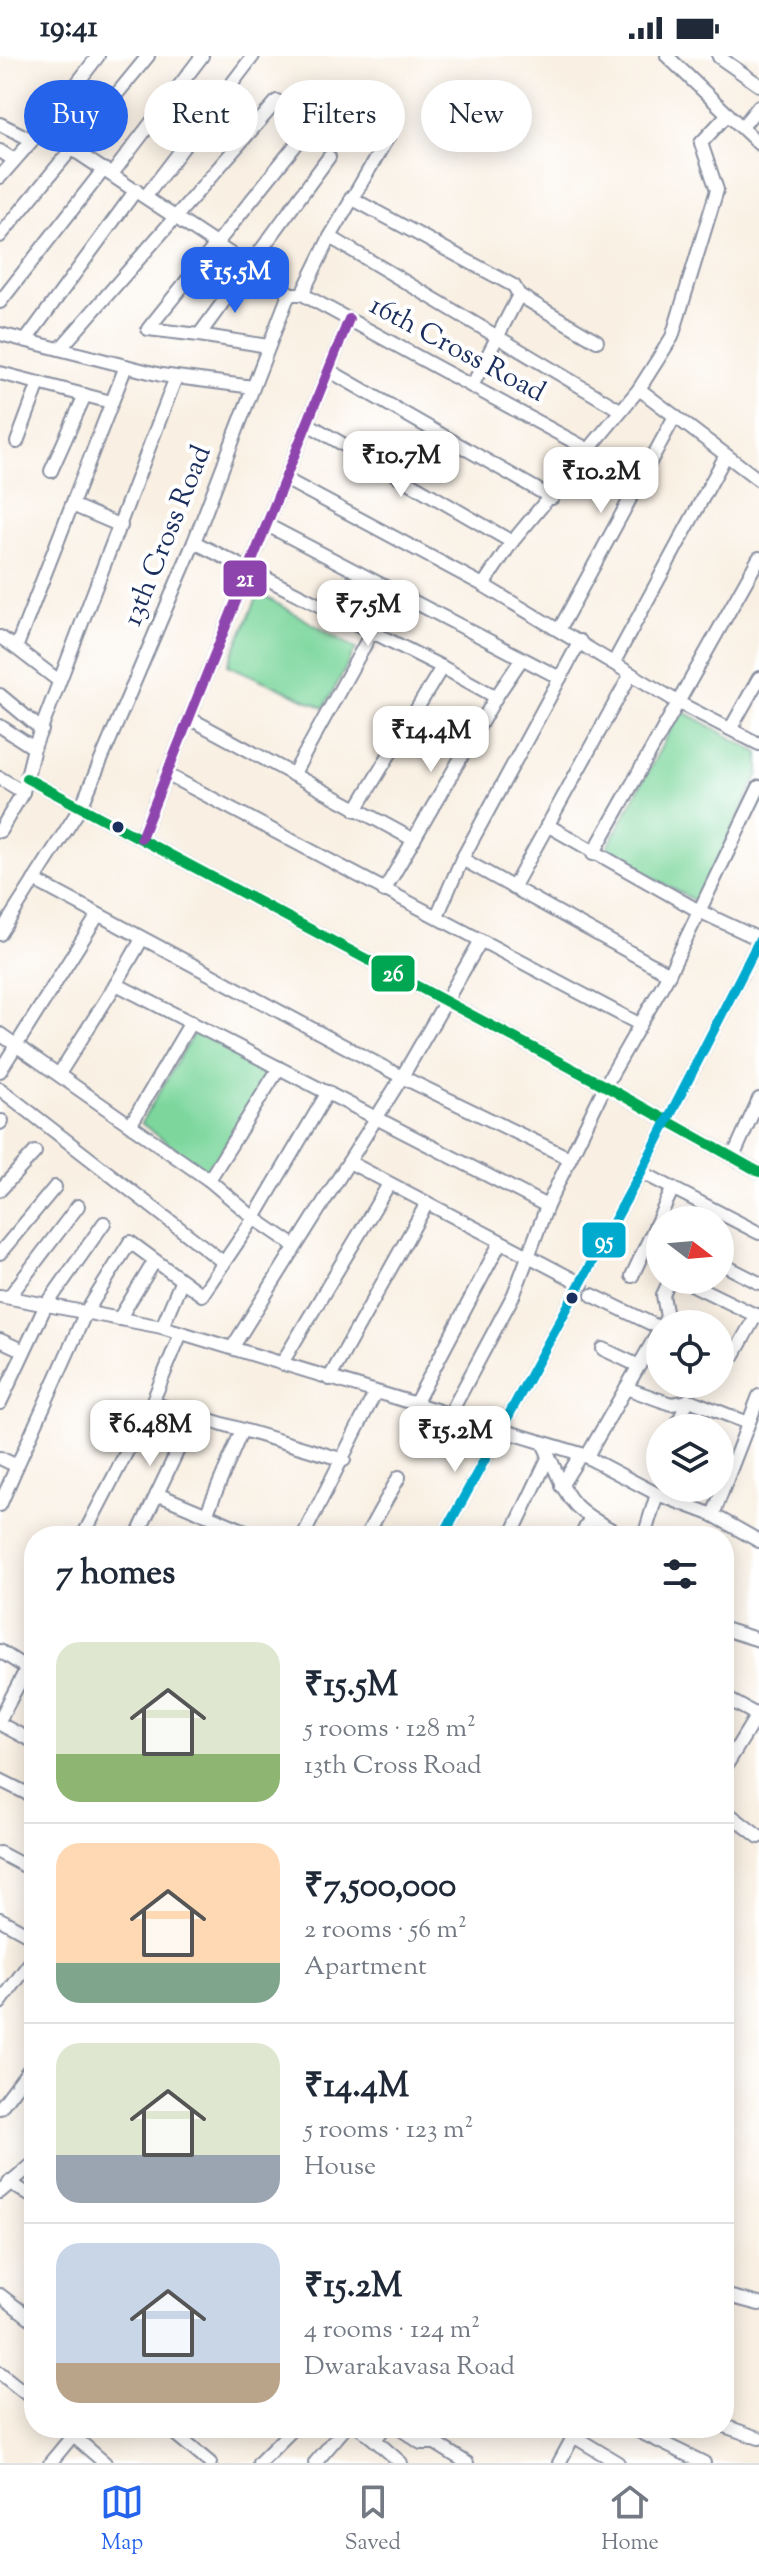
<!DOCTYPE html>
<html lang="en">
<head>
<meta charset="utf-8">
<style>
  body { margin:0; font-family:"Sorts Mill Goudy",serif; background:#f2f2f3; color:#1f2937; height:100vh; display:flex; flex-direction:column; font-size:30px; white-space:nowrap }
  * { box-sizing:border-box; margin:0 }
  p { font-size:26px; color:#747a83 }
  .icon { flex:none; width:44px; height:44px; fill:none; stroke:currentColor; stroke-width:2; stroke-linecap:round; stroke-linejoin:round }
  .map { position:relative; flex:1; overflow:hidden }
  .panel { position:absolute; left:24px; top:1470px; width:710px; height:912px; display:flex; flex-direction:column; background:#fff; border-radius:32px; box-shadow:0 4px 20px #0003 }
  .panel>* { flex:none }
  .guide { position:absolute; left:24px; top:24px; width:712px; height:72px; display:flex; gap:16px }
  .needle { width:52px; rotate:106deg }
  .controls { position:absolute; left:646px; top:1150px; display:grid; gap:16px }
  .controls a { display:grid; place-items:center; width:88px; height:88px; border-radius:50%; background:#fff; box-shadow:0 4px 20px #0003; font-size:40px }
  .price { position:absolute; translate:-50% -68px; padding:0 18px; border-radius:16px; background:#fff; color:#222; font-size:26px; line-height:52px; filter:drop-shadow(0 2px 4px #0008) }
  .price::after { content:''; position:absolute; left:50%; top:48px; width:24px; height:18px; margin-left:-12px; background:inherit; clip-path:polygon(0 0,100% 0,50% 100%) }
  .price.on { background:#2563eb; color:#fff }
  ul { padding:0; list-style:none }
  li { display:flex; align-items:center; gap:24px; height:200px; padding:0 32px }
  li+li { border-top:2px solid #e0e1e3 }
  li span { display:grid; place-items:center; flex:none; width:224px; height:160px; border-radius:24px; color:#555 }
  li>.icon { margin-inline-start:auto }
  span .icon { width:96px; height:96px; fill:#fffc; stroke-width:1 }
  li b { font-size:34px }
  h2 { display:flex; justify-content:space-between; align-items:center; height:96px; padding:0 32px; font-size:34px }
  .chip { padding:0 28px; border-radius:36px; background:#fff; box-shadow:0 4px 20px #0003; font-size:28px; line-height:72px }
  .chip.on { background:#2563eb; color:#fff }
  .status { display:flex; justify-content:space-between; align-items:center; height:56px; padding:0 40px; background:#fff; direction:ltr }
  .status svg { height:22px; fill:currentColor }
  .dock { display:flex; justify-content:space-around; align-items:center; height:112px; border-top:2px solid #e0e1e3; background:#fff; font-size:22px; color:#747a83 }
  .dock a { display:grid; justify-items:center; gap:4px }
  .dock .on { color:#2563eb }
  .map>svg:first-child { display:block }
</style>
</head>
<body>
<div class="status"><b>19:41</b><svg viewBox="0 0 49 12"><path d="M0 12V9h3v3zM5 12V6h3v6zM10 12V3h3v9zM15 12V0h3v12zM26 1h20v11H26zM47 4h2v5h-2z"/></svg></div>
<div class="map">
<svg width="759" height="2407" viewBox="0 0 759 2407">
  <rect width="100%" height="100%" fill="#fff"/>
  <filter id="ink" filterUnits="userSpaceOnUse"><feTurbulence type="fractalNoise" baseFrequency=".0125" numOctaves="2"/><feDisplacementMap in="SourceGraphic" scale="16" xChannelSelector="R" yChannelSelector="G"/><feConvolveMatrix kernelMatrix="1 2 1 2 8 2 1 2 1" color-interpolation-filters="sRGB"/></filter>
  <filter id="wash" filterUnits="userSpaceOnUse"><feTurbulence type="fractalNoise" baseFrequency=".006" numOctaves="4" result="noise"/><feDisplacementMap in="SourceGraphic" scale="32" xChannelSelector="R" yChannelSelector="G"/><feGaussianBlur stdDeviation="1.8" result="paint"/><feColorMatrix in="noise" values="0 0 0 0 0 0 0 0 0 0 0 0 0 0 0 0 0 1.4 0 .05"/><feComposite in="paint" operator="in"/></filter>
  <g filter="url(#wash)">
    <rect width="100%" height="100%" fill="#f9f0e3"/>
    <g fill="#7dd79d" stroke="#4c837e" stroke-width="2">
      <path d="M259,537L356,593L324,652L228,609Z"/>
      <path d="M681,654L759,697V718L697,846L605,796Z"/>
      <path d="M196,973L271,1014L208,1117L141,1067Z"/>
    </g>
  </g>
  <g filter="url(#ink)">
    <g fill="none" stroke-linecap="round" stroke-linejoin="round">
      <g stroke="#8a90a0" stroke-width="16">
        <g id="minor">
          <path d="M667,0L759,88"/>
          <path d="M719,1L759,29"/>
          <path d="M0,68L32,84"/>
          <path d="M742,71L759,50"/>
          <path d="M42,73L98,0"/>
          <path d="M0,95L14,104"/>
          <path d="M112,118L202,0"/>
          <path d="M0,121L42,73L291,238"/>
          <path d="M146,140L253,0"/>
          <path d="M351,142L514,230L519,239L473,328"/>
          <path d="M0,180L148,0"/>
          <path d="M330,181L620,354"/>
          <path d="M302,238L589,394"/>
          <path d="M302,238L330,181L392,74"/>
          <path d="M519,239L597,285"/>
          <path d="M0,246L104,113"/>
          <path d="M0,278L161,319L253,331"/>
          <path d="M199,279L148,273L335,40"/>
          <path d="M26,284L136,134"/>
          <path d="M268,290L199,279L329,101"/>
          <path d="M60,293L277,45"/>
          <path d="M330,315L552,442"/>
          <path d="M0,317L111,346"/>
          <path d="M639,333L672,281L717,134L701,87L728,58"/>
          <path d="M308,368L512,486"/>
          <path d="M17,386L39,327"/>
          <path d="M51,415L85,339"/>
          <path d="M285,423L483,529L681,648L759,688"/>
          <path d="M72,449L121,470"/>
          <path d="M267,469L560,622"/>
          <path d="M194,486L442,611L356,754"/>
          <path d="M483,529L512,486L639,333L759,424"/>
          <path d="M559,574L675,360"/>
          <path d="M0,581L16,592"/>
          <path d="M614,606L726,399"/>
          <path d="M59,625L16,592L126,310"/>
          <path d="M0,639L42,674"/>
          <path d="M496,641L521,604"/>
          <path d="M189,662L414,784"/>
          <path d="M0,670L34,692"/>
          <path d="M731,672L759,622"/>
          <path d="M166,718L639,968"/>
          <path d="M293,719L373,574"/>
          <path d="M0,722L23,736"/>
          <path d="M26,722L605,1030L759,1116"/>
          <path d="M547,769L699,855L759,883"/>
          <path d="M0,775L23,736L34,692L176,321"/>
          <path d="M141,782L349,263"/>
          <path d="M593,798L759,502"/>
          <path d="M462,803L669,918"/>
          <path d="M34,824L402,1021L569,1102"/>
          <path d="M513,832L631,618"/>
          <path d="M384,835L496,641L442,611"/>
          <path d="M437,860L462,803L580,585"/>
          <path d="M0,878L82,749L194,486L287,243L291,238H302"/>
          <path d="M116,928L142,883"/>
          <path d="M0,978L209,1124L254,1162L295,1190"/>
          <path d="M0,1015L98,859"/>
          <path d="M59,1018L116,928L547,1150"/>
          <path d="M0,1033L223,1206"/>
          <path d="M0,1067L2,1065"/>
          <path d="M131,1068L191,966"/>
          <path d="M733,1101L759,1043"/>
          <path d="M349,1106L582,1228"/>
          <path d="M641,1116L759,1177"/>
          <path d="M209,1124L279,1012"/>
          <path d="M0,1134L35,1096"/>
          <path d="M0,1197L55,1131"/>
          <path d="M720,1207L759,1227"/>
          <path d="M632,1220L673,1132"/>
          <path d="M683,1224L759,1261"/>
          <path d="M592,1239L660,1272"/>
          <path d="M0,1240L162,1271L581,1398L657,1438L713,1459L759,1485"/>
          <path d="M9,1241L78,1150"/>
          <path d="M119,1263L154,1206"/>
          <path d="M663,1268L667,1261L663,1239L670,1224"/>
          <path d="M162,1271L181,1226"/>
          <path d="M0,1284L24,1295"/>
          <path d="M232,1292L402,1021L480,886"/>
          <path d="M603,1293L639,1310"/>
          <path d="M720,1295L734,1299L756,1259"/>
          <path d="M282,1307L389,1128"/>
          <path d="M329,1323L427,1147"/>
          <path d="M626,1332L671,1348L692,1345L748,1367"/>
          <path d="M0,1347L45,1251L104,1167"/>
          <path d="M152,1347L344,1404"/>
          <path d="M415,1348L500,1187"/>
          <path d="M450,1358L514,1238L547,1150L605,1030L669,918L759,731"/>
          <path d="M676,1372L688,1344"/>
          <path d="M543,1387C570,1444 563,1449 623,1480"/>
          <path d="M587,1400L660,1273"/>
          <path d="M0,1402L17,1410L85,1258L130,1186L202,1239L254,1162L328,1036"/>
          <path d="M561,1430L581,1398"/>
          <path d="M157,1438L257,1480"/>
          <path d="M0,1449L17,1410"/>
          <path d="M206,1459L242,1374"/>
          <path d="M713,1459L759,1340"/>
          <path d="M83,1480L152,1347L181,1277"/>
          <path d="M137,1480L194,1360"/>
          <path d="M303,1480L375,1337"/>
          <path d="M366,1480L399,1421"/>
          <path d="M443,1480L641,1116L759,885"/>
          <path d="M511,1480L549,1400"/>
          <path d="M581,1480L590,1463"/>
          <path d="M644,1480L657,1438"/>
          <path d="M724,1573L759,1584"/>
          <path d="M0,1595L31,1615"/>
          <path d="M724,1641L757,1659L724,1713"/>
          <path d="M0,1663L27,1612"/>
          <path d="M0,1668L34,1686"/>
          <path d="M0,1724L34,1741"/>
          <path d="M724,1754L759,1781"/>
          <path d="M0,1797L34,1815"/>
          <path d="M0,1863L34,1882"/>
          <path d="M0,1947L34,1901"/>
          <path d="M0,2052L34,2007"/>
          <path d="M9,2126L34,2142"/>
          <path d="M0,2136L34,2107"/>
          <path d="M0,2239L34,2265"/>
          <path d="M724,2239L759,2248"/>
          <path d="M0,2317L34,2344"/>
          <path d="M724,2370L759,2382"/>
          <path d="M64,2372L105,2407"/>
          <path d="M168,2372L210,2407"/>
          <path d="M360,2372L375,2384L384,2372"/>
          <path d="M399,2372L421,2387H435L467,2407"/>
          <path d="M560,2372L618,2407"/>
          <path d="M632,2372L704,2407"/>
          <path d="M375,2384L401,2407"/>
          <path d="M50,2407L79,2372"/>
          <path d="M259,2407L294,2372"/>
          <path d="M315,2407L345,2372"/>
          <path d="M559,2407L578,2372"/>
        </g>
      </g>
      <use href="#minor" stroke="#fff" stroke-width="12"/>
      <g stroke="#fff" stroke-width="16">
        <path id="bus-1" d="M26,722L605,1030L759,1116"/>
      </g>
      <g stroke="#fff" stroke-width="16">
        <path id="bus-2" d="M141,782L349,263"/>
      </g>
      <g stroke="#fff" stroke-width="16">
        <path id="bus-3" d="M443,1480L641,1116L759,885"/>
      </g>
      <use href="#bus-1" stroke="#00a651" stroke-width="10"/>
      <use href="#bus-2" stroke="#8e44ad" stroke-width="10"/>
      <use href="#bus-3" stroke="#00a9ce" stroke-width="10"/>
    </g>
  </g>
  <g fill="#1b2f5e" stroke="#fff" stroke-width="3">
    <circle cx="118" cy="771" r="7"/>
    <circle cx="572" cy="1242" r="7"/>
  </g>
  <g text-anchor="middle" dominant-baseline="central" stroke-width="8" stroke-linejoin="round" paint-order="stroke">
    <g font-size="28" fill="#1b2f5e" stroke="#fff">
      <text transform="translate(457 294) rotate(28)">16th Cross Road</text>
      <text transform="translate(168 480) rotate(-68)">13th Cross Road</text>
    </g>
  </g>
  <g stroke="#fff" stroke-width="3">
    <rect x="222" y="503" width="46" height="39" rx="8" fill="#8e44ad"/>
    <rect x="370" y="898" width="46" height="39" rx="8" fill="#00a651"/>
    <rect x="581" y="1165" width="46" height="38" rx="8" fill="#00a9ce"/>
  </g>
  <g font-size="22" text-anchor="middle" font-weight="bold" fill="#fff">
    <text x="245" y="530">21</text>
    <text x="393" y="925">26</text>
    <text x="604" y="1192">95</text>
  </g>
</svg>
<div class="controls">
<a><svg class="needle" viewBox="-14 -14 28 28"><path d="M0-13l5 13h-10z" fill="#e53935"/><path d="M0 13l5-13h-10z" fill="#747a83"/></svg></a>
<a><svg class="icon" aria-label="locate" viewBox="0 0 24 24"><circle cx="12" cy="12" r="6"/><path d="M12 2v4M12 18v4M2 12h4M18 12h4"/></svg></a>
<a><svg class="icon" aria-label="layers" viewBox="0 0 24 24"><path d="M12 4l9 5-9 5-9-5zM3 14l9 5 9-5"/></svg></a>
</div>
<b class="price on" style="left:235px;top:259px">₹15.5M</b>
<b class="price" style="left:401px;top:443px">₹10.7M</b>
<b class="price" style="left:601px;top:459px">₹10.2M</b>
<b class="price" style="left:368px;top:592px">₹7.5M</b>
<b class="price" style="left:431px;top:718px">₹14.4M</b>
<b class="price" style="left:150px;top:1412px">₹6.48M</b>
<b class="price" style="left:455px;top:1418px">₹15.2M</b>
<div class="guide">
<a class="chip on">Buy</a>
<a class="chip">Rent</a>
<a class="chip">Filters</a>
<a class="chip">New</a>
</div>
<section class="panel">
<h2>7 homes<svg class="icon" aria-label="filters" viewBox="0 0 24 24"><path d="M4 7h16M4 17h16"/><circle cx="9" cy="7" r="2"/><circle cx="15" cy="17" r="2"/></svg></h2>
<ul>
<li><span style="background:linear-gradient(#dfe7d0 70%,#8fb573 0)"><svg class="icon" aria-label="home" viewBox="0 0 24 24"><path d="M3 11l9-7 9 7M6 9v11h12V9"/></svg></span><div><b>₹15.5M</b><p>5 rooms · 128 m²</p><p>13th Cross Road</p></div></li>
<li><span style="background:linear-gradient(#ffd9b3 75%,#7fa58c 0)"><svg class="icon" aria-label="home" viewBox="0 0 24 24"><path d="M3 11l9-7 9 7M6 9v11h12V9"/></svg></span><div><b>₹7,500,000</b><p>2 rooms · 56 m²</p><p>Apartment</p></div></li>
<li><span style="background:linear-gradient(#dfe7d0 70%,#9aa5b1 0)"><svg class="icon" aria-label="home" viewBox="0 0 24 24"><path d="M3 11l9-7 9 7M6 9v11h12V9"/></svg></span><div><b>₹14.4M</b><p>5 rooms · 123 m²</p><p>House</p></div></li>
<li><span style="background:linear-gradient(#c9d6e8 75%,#b9a48a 0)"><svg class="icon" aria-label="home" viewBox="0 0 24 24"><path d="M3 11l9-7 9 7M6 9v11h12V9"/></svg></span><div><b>₹15.2M</b><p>4 rooms · 124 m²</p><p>Dwarakavasa Road</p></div></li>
</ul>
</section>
</div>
<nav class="dock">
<a class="on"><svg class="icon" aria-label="map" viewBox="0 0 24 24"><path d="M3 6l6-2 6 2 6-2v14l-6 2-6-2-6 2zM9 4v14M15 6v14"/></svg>Map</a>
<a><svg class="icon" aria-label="saved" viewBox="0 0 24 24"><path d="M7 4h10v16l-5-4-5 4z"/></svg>Saved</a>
<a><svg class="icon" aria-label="home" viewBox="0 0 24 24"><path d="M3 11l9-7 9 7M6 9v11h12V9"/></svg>Home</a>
</nav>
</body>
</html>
